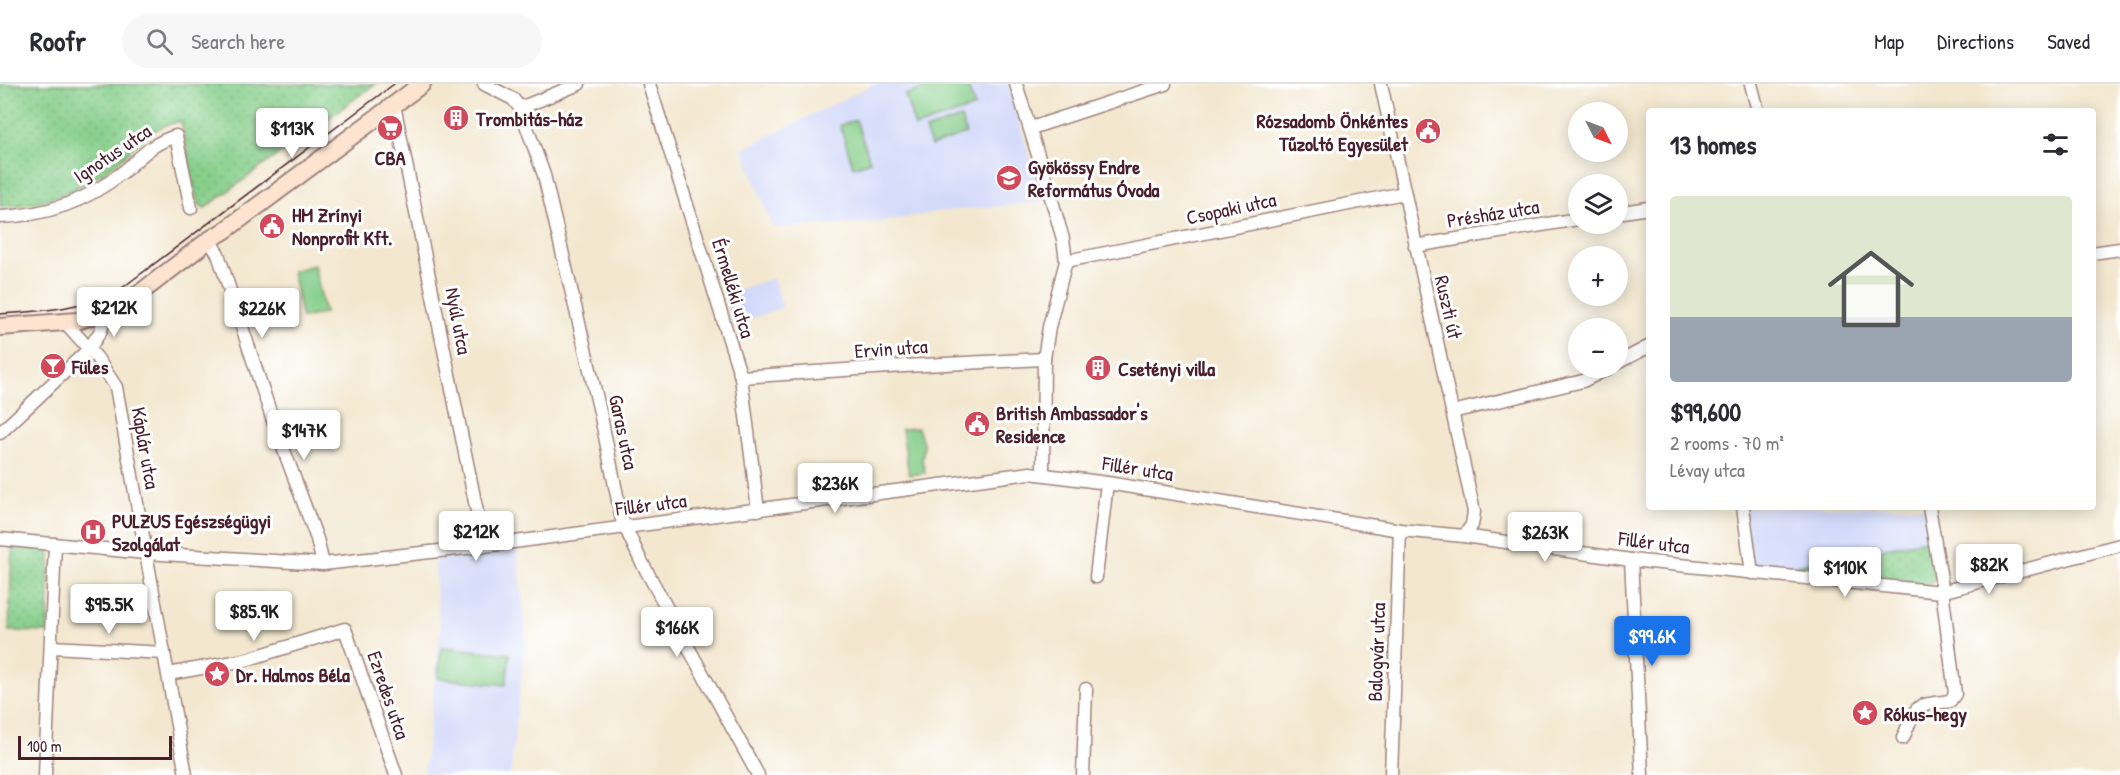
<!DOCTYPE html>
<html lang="en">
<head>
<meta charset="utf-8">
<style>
  body { margin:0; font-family:"Patrick Hand",sans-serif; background:#f7f7f7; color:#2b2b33; height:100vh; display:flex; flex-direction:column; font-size:22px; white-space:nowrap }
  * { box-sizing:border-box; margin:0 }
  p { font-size:20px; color:#7c7c81 }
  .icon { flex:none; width:33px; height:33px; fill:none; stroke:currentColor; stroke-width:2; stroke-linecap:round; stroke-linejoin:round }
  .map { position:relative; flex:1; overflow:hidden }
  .details { position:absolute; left:1646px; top:24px; width:450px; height:402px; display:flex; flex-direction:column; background:#fff; border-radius:6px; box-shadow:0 3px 15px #0003 }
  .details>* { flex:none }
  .needle { width:39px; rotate:132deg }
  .fabs { position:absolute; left:1568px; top:18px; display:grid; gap:12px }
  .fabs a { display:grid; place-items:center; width:60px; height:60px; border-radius:50%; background:#fff; box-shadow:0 3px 15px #0003; font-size:30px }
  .scale { position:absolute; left:18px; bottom:15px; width:154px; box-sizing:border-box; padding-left:6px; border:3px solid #4a1f2b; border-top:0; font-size:16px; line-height:21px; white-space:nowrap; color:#4a1f2b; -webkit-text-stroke:4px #fff; paint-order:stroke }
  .price { position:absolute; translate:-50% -51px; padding:0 14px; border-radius:6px; background:#fff; color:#222; font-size:20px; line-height:39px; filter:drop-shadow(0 2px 3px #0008) }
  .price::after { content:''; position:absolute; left:50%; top:36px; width:18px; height:14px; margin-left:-9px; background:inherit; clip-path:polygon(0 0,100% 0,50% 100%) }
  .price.current { background:#1a73e8; color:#fff }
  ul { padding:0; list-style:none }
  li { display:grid; align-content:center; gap:12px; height:318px; padding:0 24px }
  li span { display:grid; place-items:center; height:186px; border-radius:6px; color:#555 }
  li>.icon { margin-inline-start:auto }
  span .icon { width:108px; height:108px; fill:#fffc; stroke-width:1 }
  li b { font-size:26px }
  h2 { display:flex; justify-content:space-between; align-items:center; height:72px; padding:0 24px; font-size:26px }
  header { display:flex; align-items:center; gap:36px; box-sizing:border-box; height:84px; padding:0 30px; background:#fff; border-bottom:2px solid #e1e1e2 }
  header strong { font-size:28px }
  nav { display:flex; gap:33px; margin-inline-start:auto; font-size:21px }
  .search { width:420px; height:54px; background:#f7f7f7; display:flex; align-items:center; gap:15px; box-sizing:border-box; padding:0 21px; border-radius:33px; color:#7c7c81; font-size:22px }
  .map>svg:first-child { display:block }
</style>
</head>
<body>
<header>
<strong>Roofr</strong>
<div class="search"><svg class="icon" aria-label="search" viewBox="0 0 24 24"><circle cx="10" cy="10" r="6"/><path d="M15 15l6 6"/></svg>Search here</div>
<nav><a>Map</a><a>Directions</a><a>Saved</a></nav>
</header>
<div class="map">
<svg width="2120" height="691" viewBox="0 0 2120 691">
  <defs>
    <pattern id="park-dots" width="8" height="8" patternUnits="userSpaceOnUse" patternTransform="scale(1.5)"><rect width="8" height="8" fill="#87cf8b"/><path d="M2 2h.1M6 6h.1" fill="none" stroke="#76b178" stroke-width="1.8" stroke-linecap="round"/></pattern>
  </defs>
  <rect width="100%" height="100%" fill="#fff"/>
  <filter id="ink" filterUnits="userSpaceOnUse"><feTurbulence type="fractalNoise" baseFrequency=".0167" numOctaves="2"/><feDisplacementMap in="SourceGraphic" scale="12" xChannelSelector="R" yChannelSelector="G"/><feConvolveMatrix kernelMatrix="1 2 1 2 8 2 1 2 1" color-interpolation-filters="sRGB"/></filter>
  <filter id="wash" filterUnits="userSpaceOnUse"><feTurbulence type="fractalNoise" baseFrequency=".008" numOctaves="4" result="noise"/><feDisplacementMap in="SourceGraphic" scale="24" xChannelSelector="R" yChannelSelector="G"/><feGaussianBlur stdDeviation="1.35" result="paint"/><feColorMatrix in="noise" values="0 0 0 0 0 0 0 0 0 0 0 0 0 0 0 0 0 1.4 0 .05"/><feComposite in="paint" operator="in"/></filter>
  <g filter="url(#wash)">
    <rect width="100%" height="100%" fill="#f3e7cf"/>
    <g fill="#d2d9f9">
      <path d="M874,0H1008L1043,118L936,128L880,138L773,144L743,65Z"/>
      <path d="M773,194L783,223L733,241L723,211Z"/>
      <path d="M1743,423H1927L1932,455L1752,489Z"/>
      <path d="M517,465L526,553L510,691H424L440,547L434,475Z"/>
    </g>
    <g fill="#87cf8b" stroke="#68775b" stroke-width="1.5">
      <path d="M938,0H967L975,23L915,43L905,11Z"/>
      <path d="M961,34L966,50L931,62L925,46Z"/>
      <path d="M856,36L870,77L853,83L840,41Z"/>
      <path d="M314,181L325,229L302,234L292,187Z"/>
      <path d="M918,344L924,362L922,376L925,389L909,391L902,345Z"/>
      <path d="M441,563L510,570L506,601L438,594Z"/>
    </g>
    <g fill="url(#park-dots)" stroke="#68775b" stroke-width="1.5">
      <path d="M0,0H375L205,124L201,122L197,118L181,37C145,45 142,58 116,79C84,105 41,123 0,122Z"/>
      <path d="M1932,455L1939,494L1927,502L1907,497L1831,488L1815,493L1799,492L1796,481Z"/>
      <path d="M12,462L50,466L48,548L9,547Z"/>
    </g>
  </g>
  <g filter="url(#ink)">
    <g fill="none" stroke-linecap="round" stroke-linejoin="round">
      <g stroke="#9e837d" stroke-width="15">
        <g id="minor">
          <path d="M484,0L513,15L520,24L544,91L600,328L622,436L640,475L758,691"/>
          <path d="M649,0L741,293L758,426"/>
          <path d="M1016,0L1050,110L1063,155L1066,177L1049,243L1044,275L1043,389"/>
          <path d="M1381,0L1474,428L1472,441L1464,452"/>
          <path d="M1751,0L1758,27"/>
          <path d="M394,21L484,462"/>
          <path d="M520,24L579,0"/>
          <path d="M1031,44L1165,0"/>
          <path d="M1617,129L1648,124"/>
          <path d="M0,133C47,131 86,118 123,88C142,72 152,59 176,52L191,124"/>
          <path d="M209,156L218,170L272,334L317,455L323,480"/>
          <path d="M1415,162L1578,135"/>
          <path d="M2092,169L2120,165"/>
          <path d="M1066,177L1404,109"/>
          <path d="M65,238L97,274L116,303L186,691"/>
          <path d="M1617,279L1648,263"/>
          <path d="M741,293L904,282L1044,275"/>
          <path d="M1452,328L1583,297L1609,284"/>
          <path d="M0,349L89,265L100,248L108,227"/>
          <path d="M1743,423L1752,489"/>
          <path d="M0,455L146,469L323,480L484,462L1030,389L1107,399L1400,446L1464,452L1631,476L1941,508L2120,461"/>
          <path d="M1631,476L1642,691"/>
          <path d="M1096,493L1107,399"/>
          <path d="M52,563L164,569"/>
          <path d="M168,590L245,576L345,545L396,691"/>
          <path d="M1903,654C1918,619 1912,622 1950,617L1955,610L1940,489L1929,423"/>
          <path d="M45,691L55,460"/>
          <path d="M1083,691L1086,605"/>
          <path d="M1391,691L1400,446"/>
        </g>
      </g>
      <g stroke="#9e837d" stroke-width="20">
        <path id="secondary" d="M0,243L77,237L123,222L209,156L224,147L422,0"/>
      </g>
      <use href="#minor" stroke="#fff" stroke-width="12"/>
      <use href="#secondary" stroke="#fde4d0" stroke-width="16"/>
      <path stroke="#4a1f2b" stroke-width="1.5" d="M0,230C41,227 80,225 118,207L394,0"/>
    </g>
  </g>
  <defs>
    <g id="building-disc" transform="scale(1.35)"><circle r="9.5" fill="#d1495b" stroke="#fff"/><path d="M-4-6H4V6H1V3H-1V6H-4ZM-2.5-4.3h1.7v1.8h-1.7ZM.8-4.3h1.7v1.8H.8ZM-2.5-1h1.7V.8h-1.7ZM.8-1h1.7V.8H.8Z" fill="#fff"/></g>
    <g id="supermarket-disc" transform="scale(1.35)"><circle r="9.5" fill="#d1495b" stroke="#fff"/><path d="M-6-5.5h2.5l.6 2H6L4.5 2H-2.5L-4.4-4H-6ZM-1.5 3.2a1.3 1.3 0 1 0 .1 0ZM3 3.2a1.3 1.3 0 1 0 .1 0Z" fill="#fff"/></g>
    <g id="civic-disc" transform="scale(1.35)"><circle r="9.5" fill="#d1495b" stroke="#fff"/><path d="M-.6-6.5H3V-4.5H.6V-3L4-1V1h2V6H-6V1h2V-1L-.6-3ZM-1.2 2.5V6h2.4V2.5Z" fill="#fff"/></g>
    <g id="school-disc" transform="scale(1.35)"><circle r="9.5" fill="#d1495b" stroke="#fff"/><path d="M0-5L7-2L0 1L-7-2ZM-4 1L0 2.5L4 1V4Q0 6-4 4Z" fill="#fff"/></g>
    <g id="bar-disc" transform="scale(1.35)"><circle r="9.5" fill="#d1495b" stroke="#fff"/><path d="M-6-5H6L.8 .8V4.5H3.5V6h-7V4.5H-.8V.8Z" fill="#fff"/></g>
    <g id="hospital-disc" transform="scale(1.35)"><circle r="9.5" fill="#d1495b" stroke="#fff"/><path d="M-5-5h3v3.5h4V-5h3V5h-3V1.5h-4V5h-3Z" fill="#fff"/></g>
    <g id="sight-disc" transform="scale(1.35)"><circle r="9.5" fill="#d1495b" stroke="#fff"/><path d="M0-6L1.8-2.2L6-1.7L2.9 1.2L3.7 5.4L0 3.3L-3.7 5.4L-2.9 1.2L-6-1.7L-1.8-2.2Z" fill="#fff"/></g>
  </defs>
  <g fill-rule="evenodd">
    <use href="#building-disc" x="456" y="34"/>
    <use href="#supermarket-disc" x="390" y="44"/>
    <use href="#civic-disc" x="1428" y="47"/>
    <use href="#school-disc" x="1009" y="94"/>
    <use href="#civic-disc" x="272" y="142"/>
    <use href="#bar-disc" x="53" y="282"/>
    <use href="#building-disc" x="1098" y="284"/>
    <use href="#civic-disc" x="977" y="340"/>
    <use href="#hospital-disc" x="93" y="448"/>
    <use href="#sight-disc" x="217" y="590"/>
    <use href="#sight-disc" x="1865" y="629"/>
  </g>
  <g text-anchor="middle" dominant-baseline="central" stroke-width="6" stroke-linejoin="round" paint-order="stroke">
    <g font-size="20" font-weight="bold" fill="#4a1f2b" stroke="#fff" text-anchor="start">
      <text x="476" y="34">Trombitás-ház</text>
      <text x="1408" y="36" text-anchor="end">Rózsadomb Önkéntes<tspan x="1408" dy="23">Tűzoltó Egyesület</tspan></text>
      <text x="390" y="73" text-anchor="middle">CBA</text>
      <text x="1028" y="82">Gyökössy Endre<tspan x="1028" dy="23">Református Óvoda</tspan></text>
      <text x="292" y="130">HM Zrínyi<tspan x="292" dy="23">Nonprofit Kft.</tspan></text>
      <text x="72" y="282">Füles</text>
      <text x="1118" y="284">Csetényi villa</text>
      <text x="996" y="328">British Ambassador's<tspan x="996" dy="23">Residence</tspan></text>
      <text x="112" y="436">PULZUS Egészségügyi<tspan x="112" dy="23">Szolgálat</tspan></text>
      <text x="236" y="590">Dr. Halmos Béla</text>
      <text x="1884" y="629">Rókus-hegy</text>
    </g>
    <g font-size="20" fill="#4a1f2b" stroke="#fff">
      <text transform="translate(112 69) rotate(-34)">Ignotus utca</text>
      <text transform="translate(1231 124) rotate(-12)">Csopaki utca</text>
      <text transform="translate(1493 129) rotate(-9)">Présház utca</text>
      <text transform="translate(734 204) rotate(73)">Érmelléki utca</text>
      <text transform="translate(1449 223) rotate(77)">Ruszti út</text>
      <text transform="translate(459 237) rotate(79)">Nyúl utca</text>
      <text transform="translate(891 264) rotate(-4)">Ervin utca</text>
      <text transform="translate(624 348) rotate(78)">Garas utca</text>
      <text transform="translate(146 364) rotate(80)">Káplár utca</text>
      <text transform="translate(1138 384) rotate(9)">Fillér utca</text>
      <text transform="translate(651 420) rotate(-7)">Fillér utca</text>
      <text transform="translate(1654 458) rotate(7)">Fillér utca</text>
      <text transform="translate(1376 568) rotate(-88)">Balogvár utca</text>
      <text transform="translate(389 611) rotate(71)">Ezredes utca</text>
    </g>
  </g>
</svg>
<div class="fabs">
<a><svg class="needle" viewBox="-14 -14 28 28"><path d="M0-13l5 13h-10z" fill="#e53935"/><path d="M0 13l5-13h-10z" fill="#7c7c81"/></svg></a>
<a><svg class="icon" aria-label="layers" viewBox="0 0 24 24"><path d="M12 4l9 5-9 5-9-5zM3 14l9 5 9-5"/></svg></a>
<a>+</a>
<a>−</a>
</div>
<div class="scale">100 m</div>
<b class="price" style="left:292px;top:75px">$113K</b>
<b class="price" style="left:114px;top:254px">$212K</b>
<b class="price" style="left:262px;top:255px">$226K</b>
<b class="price" style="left:304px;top:377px">$147K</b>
<b class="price" style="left:835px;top:430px">$236K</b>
<b class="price" style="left:476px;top:478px">$212K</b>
<b class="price" style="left:1545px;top:479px">$263K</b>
<b class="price" style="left:1989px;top:511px">$82K</b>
<b class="price" style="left:1845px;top:514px">$110K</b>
<b class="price" style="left:109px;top:551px">$95.5K</b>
<b class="price" style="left:254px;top:558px">$85.9K</b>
<b class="price" style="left:677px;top:574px">$166K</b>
<b class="price current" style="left:1652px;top:583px">$99.6K</b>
<section class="details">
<h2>13 homes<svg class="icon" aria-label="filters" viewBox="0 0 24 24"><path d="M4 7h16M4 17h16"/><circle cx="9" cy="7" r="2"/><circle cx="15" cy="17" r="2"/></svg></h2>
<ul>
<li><span style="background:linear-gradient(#dfe7d0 65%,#9aa5b1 0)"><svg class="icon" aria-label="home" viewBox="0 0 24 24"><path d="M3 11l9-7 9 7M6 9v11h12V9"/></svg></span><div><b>$99,600</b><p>2 rooms · 70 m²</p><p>Lévay utca</p></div></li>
</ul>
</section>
</div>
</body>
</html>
